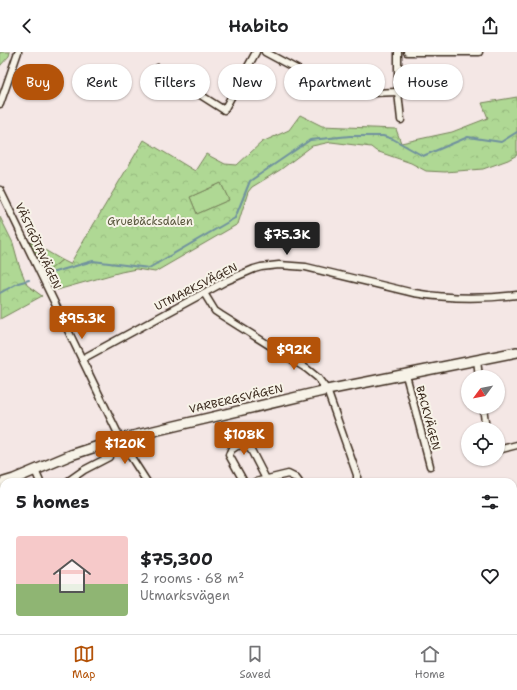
<!DOCTYPE html>
<html lang="en">
<head>
<meta charset="utf-8">
<style>
  body { margin:0; font-family:"Shantell Sans",sans-serif; background:#f2f2f2; color:#202124; height:100vh; display:flex; flex-direction:column; font-size:15px; white-space:nowrap }
  * { box-sizing:border-box; margin:0 }
  p { font-size:13px; color:#757577 }
  .icon { flex:none; width:22px; height:22px; fill:none; stroke:currentColor; stroke-width:2; stroke-linecap:round; stroke-linejoin:round }
  .map { position:relative; flex:1; overflow:hidden }
  .sheet { position:absolute; left:0px; top:426px; width:517px; height:156px; display:flex; flex-direction:column; background:#fff; border-radius:12px 12px 0 0; box-shadow:0 1px 3px #0004 }
  .sheet>* { flex:none }
  .top-card { position:absolute; left:12px; top:12px; width:493px; height:36px; display:flex; gap:8px }
  .needle { width:26px; rotate:238deg }
  .controls { position:absolute; left:461px; top:318px; display:grid; gap:8px }
  .controls a { display:grid; place-items:center; width:44px; height:44px; border-radius:50%; background:#fff; box-shadow:0 1px 3px #0004; font-size:20px }
  .price { position:absolute; translate:-50% -34px; padding:0 9px; border-radius:4px; background:#b45309; color:#fff; font-size:13px; line-height:26px; filter:drop-shadow(0 1px 2px #0008) }
  .price::after { content:''; position:absolute; left:50%; top:24px; width:12px; height:9px; margin-left:-6px; background:inherit; clip-path:polygon(0 0,100% 0,50% 100%) }
  .price.active { background:#222; color:#fff }
  ul { padding:0; list-style:none }
  li { display:flex; align-items:center; gap:12px; height:100px; padding:0 16px }
  li span { display:grid; place-items:center; flex:none; width:112px; height:80px; border-radius:4px; color:#555 }
  li>.icon { margin-inline-start:auto }
  span .icon { width:48px; height:48px; fill:#fffc; stroke-width:1 }
  li b { font-size:17px }
  h2 { display:flex; justify-content:space-between; align-items:center; height:48px; padding:0 16px; font-size:17px }
  .tag { padding:0 14px; border-radius:18px; background:#fff; box-shadow:0 1px 3px #0004; font-size:14px; line-height:36px }
  .tag.active { background:#b45309; color:#fff }
  header { display:flex; justify-content:space-between; align-items:center; height:52px; padding:0 16px; background:#fff; font-size:18px; font-weight:600 }
  .menu { display:flex; justify-content:space-around; align-items:center; height:56px; border-top:1px solid #e0e0e0; background:#fff; font-size:11px; color:#757577 }
  .menu a { display:grid; justify-items:center; gap:2px }
  .menu .active { color:#b45309 }
  .map>svg:first-child { display:block }
</style>
</head>
<body>
<header><svg class="icon" aria-label="back" viewBox="0 0 24 24"><path d="M15 5l-7 7 7 7"/></svg>Habito<svg class="icon" aria-label="share" viewBox="0 0 24 24"><path d="M12 15V3M7 8l5-5 5 5M5 13v7h14v-7"/></svg></header>
<div class="map">
<svg width="517" height="582" viewBox="0 0 517 582">
  <defs>
    <pattern id="forest-crowns" width="20" height="18" patternUnits="userSpaceOnUse"><rect width="20" height="18" fill="#afd894"/><path d="M2 6a3 3 0 1 1 6 0M12 15a3 3 0 1 1 6 0" fill="none" stroke="#97ba7f"/></pattern>
  </defs>
  <rect width="100%" height="100%" fill="#f4e7e5"/>
  <filter id="ink" filterUnits="userSpaceOnUse"><feTurbulence type="fractalNoise" baseFrequency=".025" numOctaves="2"/><feDisplacementMap in="SourceGraphic" scale="8" xChannelSelector="R" yChannelSelector="G"/><feConvolveMatrix kernelMatrix="1 2 1 2 8 2 1 2 1" color-interpolation-filters="sRGB"/></filter>
  <g filter="url(#ink)">
    <g fill="#afd894" stroke="#758159">
      <path d="M0,0H10L9,4L0,14Z"/>
      <path d="M221,131L229,148L197,162L190,145Z"/>
      <path d="M29,189L62,208L47,220Z"/>
    </g>
    <g fill="url(#forest-crowns)" stroke="#758159" fill-rule="evenodd">
      <path d="M517,45V103L508,108L483,117L445,120L426,119L411,111L376,99L371,95L331,90L312,94L280,118L252,135L248,140L238,172L155,220L136,217L121,220L57,238L47,220L62,208L70,212L144,88L195,119L206,102L225,112L237,113L262,90L289,78L300,63L322,74L396,77L401,91L452,80L488,66L482,51ZM221,131L229,148L197,162L190,145Z"/>
      <path d="M0,165L13,191L19,213L27,233L42,244L0,267Z"/>
      <path d="M129,578H187L184,582H133Z"/>
    </g>
    <g fill="none" stroke-linecap="round" stroke-linejoin="round">
      <g stroke="#6f919e" stroke-width="2">
        <path d="M51,221L93,209L149,216L235,166L250,129L310,88L350,84H383L393,87L423,104L468,85L501,90L517,80"/>
        <path d="M0,241L18,231L29,228"/>
      </g>
      <g stroke="#3b2a1e" stroke-width="9">
        <g id="street">
          <path d="M265,0L343,42L398,40"/>
          <path d="M398,0V40L401,68"/>
          <path d="M407,0H479"/>
          <path d="M158,16L224,58L256,0"/>
          <path d="M0,52L18,0"/>
          <path d="M0,138L124,394L147,430"/>
          <path d="M204,241L215,259L221,263L307,317L318,326L327,338L357,423V429L356,430"/>
          <path d="M82,307L226,229L254,217L261,215L279,213L306,215L414,241C448,247 482,247 517,243"/>
          <path d="M477,308L479,325"/>
          <path d="M406,323L430,414"/>
          <path d="M483,355L486,377"/>
          <path d="M498,398L517,393"/>
          <path d="M35,418L40,430"/>
          <path d="M67,430L84,418L109,405"/>
          <path d="M244,430L229,403L231,398L237,394L245,393L251,398L266,427"/>
          <path d="M255,430L288,422L296,426L299,430"/>
          <path d="M513,572L517,571"/>
          <path d="M243,578L246,582"/>
          <path d="M488,582L487,579L490,578"/>
        </g>
      </g>
      <g stroke="#3b2a1e" stroke-width="12">
        <g id="secondary">
          <path d="M4,430L14,427L71,403L120,387L327,338L517,300"/>
          <path d="M0,439L4,436"/>
          <path d="M0,466L4,471"/>
          <path d="M115,578L119,582"/>
        </g>
      </g>
      <use href="#street" stroke="#f7f3e8" stroke-width="6"/>
      <use href="#secondary" stroke="#f7f3e8" stroke-width="9"/>
    </g>
  </g>
  <g text-anchor="middle" dominant-baseline="central" stroke-width="4" stroke-linejoin="round" paint-order="stroke">
    <g font-size="11" fill="#58563c" stroke="#f7f3e8">
      <text x="150" y="169">Gruebäcksdalen</text>
    </g>
    <g font-size="11" fill="#3b2a1e" stroke="#f7f3e8">
      <text transform="translate(38 194) rotate(65)">VÄSTGÖTAVÄGEN</text>
      <text transform="translate(196 235) rotate(-27)">UTMARKSVÄGEN</text>
      <text transform="translate(236 347) rotate(-13)">VARBERGSVÄGEN</text>
      <text transform="translate(428 366) rotate(75)">BACKVÄGEN</text>
    </g>
  </g>
</svg>
<div class="controls">
<a><svg class="needle" viewBox="-14 -14 28 28"><path d="M0-13l5 13h-10z" fill="#e53935"/><path d="M0 13l5-13h-10z" fill="#757577"/></svg></a>
<a><svg class="icon" aria-label="locate" viewBox="0 0 24 24"><circle cx="12" cy="12" r="6"/><path d="M12 2v4M12 18v4M2 12h4M18 12h4"/></svg></a>
</div>
<b class="price active" style="left:287px;top:204px">$75.3K</b>
<b class="price" style="left:82px;top:288px">$95.3K</b>
<b class="price" style="left:294px;top:319px">$92K</b>
<b class="price" style="left:244px;top:404px">$108K</b>
<b class="price" style="left:125px;top:413px">$120K</b>
<div class="top-card">
<a class="tag active">Buy</a>
<a class="tag">Rent</a>
<a class="tag">Filters</a>
<a class="tag">New</a>
<a class="tag">Apartment</a>
<a class="tag">House</a>
</div>
<section class="sheet">
<h2>5 homes<svg class="icon" aria-label="filters" viewBox="0 0 24 24"><path d="M4 7h16M4 17h16"/><circle cx="9" cy="7" r="2"/><circle cx="15" cy="17" r="2"/></svg></h2>
<ul>
<li><span style="background:linear-gradient(#f6c9c9 60%,#8fb573 0)"><svg class="icon" aria-label="home" viewBox="0 0 24 24"><path d="M3 11l9-7 9 7M6 9v11h12V9"/></svg></span><div><b>$75,300</b><p>2 rooms · 68 m²</p><p>Utmarksvägen</p></div><svg class="icon" aria-label="heart" viewBox="0 0 24 24"><path d="M12 20l-8-8c-3-5 5-10 8-4 3-6 11-1 8 4z"/></svg></li>
</ul>
</section>
</div>
<nav class="menu">
<a class="active"><svg class="icon" aria-label="map" viewBox="0 0 24 24"><path d="M3 6l6-2 6 2 6-2v14l-6 2-6-2-6 2zM9 4v14M15 6v14"/></svg>Map</a>
<a><svg class="icon" aria-label="saved" viewBox="0 0 24 24"><path d="M7 4h10v16l-5-4-5 4z"/></svg>Saved</a>
<a><svg class="icon" aria-label="home" viewBox="0 0 24 24"><path d="M3 11l9-7 9 7M6 9v11h12V9"/></svg>Home</a>
</nav>
</body>
</html>
